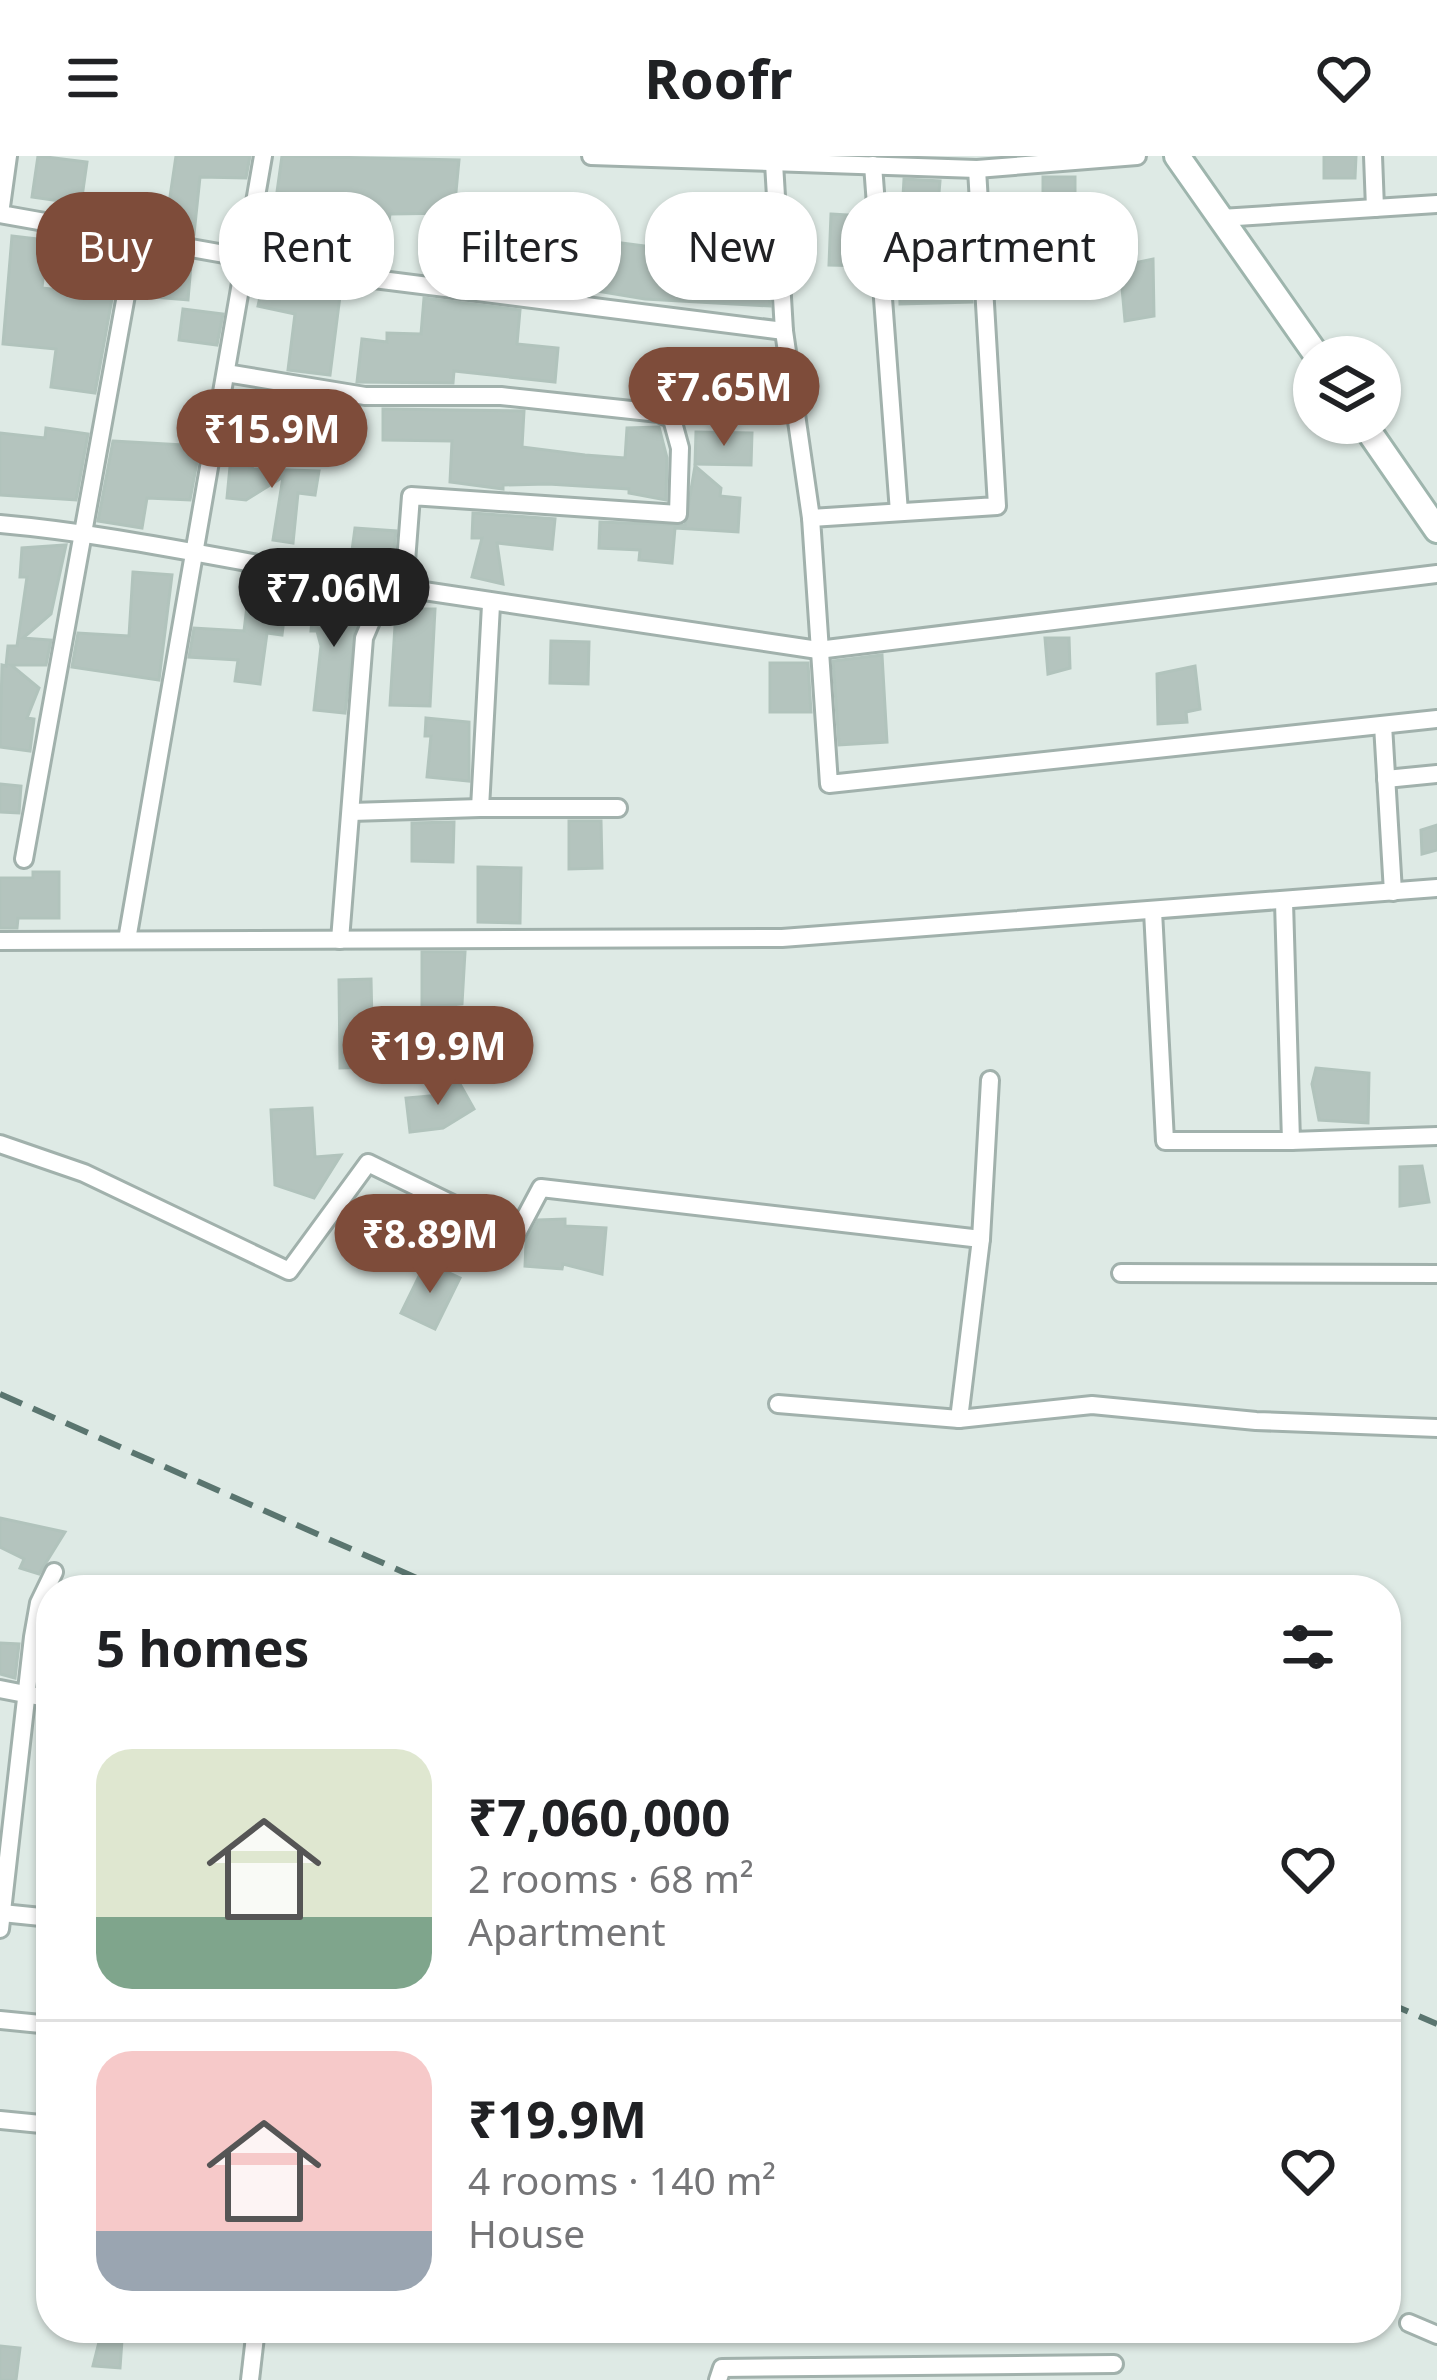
<!DOCTYPE html>
<html lang="en">
<head>
<meta charset="utf-8">
<style>
  body { margin:0; font-family:"Noto Sans",sans-serif; background:#f6f6f6; color:#202124; height:100vh; display:flex; flex-direction:column; font-size:45px; white-space:nowrap }
  * { box-sizing:border-box; margin:0 }
  p { font-size:39px; color:#757577 }
  .icon { flex:none; width:66px; height:66px; fill:none; stroke:currentColor; stroke-width:2; stroke-linecap:round; stroke-linejoin:round }
  .map { position:relative; flex:1; overflow:hidden }
  .details { position:absolute; left:36px; top:1419px; width:1365px; height:768px; display:flex; flex-direction:column; background:#fff; border-radius:48px; box-shadow:0 3px 9px #0004 }
  .details>* { flex:none }
  .hud { position:absolute; left:36px; top:36px; width:1365px; height:108px; display:flex; gap:24px }
  .controls { position:absolute; left:1293px; top:180px; display:grid; gap:24px }
  .controls a { display:grid; place-items:center; width:108px; height:108px; border-radius:50%; background:#fff; box-shadow:0 3px 9px #0004; font-size:60px }
  .price { position:absolute; translate:-50% -102px; padding:0 27px; border-radius:42px; background:#7e4c3a; color:#fff; font-size:39px; line-height:78px; filter:drop-shadow(0 3px 6px #0008) }
  .price::after { content:''; position:absolute; left:50%; top:72px; width:36px; height:27px; margin-left:-18px; background:inherit; clip-path:polygon(0 0,100% 0,50% 100%) }
  .price.active { background:#222; color:#fff }
  ul { padding:0; list-style:none }
  li { display:flex; align-items:center; gap:36px; height:300px; padding:0 60px }
  li+li { border-top:3px solid #e0e0e0 }
  li span { display:grid; place-items:center; flex:none; width:336px; height:240px; border-radius:36px; color:#555 }
  li>.icon { margin-inline-start:auto }
  span .icon { width:144px; height:144px; fill:#fffc; stroke-width:1 }
  li b { font-size:51px }
  h2 { display:flex; justify-content:space-between; align-items:center; height:144px; padding:0 60px; font-size:51px }
  .tag { padding:0 42px; border-radius:48px; background:#fff; box-shadow:0 3px 9px #0004; font-size:42px; line-height:108px }
  .tag.active { background:#7e4c3a; color:#fff }
  header { display:flex; justify-content:space-between; align-items:center; height:156px; padding:0 60px; background:#fff; font-size:54px; font-weight:700 }
  .map>svg:first-child { display:block }
</style>
</head>
<body>
<header><svg class="icon" aria-label="menu" viewBox="0 0 24 24"><path d="M4 6h16M4 12h16M4 18h16"/></svg>Roofr<svg class="icon" aria-label="heart" viewBox="0 0 24 24"><path d="M12 20l-8-8c-3-5 5-10 8-4 3-6 11-1 8 4z"/></svg></header>
<div class="map">
<svg width="1437" height="2224" viewBox="0 0 1437 2224">
  <rect width="100%" height="100%" fill="#deeae5"/>
  <g fill="#b4c4be" stroke="#b1c3bc" stroke-width="3">
    <path d="M38,0L87,6L81,48L32,41Z"/>
    <path d="M176,0H250L246,22L200,21L194,78L165,75Z"/>
    <path d="M282,0L459,4L454,57L390,58L384,101L312,97L317,41L277,36Z"/>
    <path d="M1324,0H1356L1355,22H1324Z"/>
    <path d="M1043,21H1075V60H1068L1078,110L1041,109L1049,60H1043Z"/>
    <path d="M904,23L940,25L937,61L902,58Z"/>
    <path d="M831,58L864,60L868,110L829,109Z"/>
    <path d="M545,77L767,106L770,150L645,143L537,125Z"/>
    <path d="M12,80L47,84L42,132L70,135L78,132L84,86L121,93L95,237L51,231L56,193L3,188Z"/>
    <path d="M892,86L932,87L933,114H962V105H970L972,146L900,148L899,111H893Z"/>
    <path d="M1153,103L1154,160L1125,165L1120,110Z"/>
    <path d="M145,104L191,108L188,144L139,140Z"/>
    <path d="M265,118L341,132L330,219L288,214L295,158L258,150Z"/>
    <path d="M424,142L520,154L517,188L558,192L555,226L454,215L453,227L357,226L362,183L387,186V177L421,178Z"/>
    <path d="M183,153L223,158L217,189L179,184Z"/>
    <path d="M383,253L524,255L522,291L585,299L625,302L627,272L659,271L667,302L666,344L629,337V333L548,328L503,329V333L450,326L452,285L383,284Z"/>
    <path d="M46,272L88,278L76,344L0,339V277L45,282Z"/>
    <path d="M696,276L752,277L751,309L695,308Z"/>
    <path d="M113,285L200,290L190,344L147,342L142,372L98,365Z"/>
    <path d="M231,300L254,302L252,313L319,315L315,339L298,337L293,387L273,384L283,321L246,344L227,342Z"/>
    <path d="M695,310L721,332L720,340L740,342L738,376L675,372L672,407L639,404L640,394L599,392L600,366L685,369Z"/>
    <path d="M473,357L555,363L552,393L497,387L503,428L472,421L482,382H472Z"/>
    <path d="M355,372L396,375L393,407L351,402Z"/>
    <path d="M66,389L51,458L23,482L51,484L46,509H11L39,532L27,562L34,563L30,595L0,591L2,509L6,510L8,490H17L27,421H20L22,392Z"/>
    <path d="M133,416L172,419L159,524L72,511L78,477L129,480Z"/>
    <path d="M250,425L288,430L282,479L267,477L260,528L235,525L238,504L189,501L194,472L244,475Z"/>
    <path d="M314,439L359,443L345,557L314,554L321,490L317,475H311Z"/>
    <path d="M407,453H435L430,550L390,549L395,470L406,467Z"/>
    <path d="M1045,482H1069L1070,512L1048,518Z"/>
    <path d="M551,485L589,486L588,528L550,527Z"/>
    <path d="M882,499L887,586L839,589L833,505Z"/>
    <path d="M770,507H808L811,556H770Z"/>
    <path d="M1195,510L1200,553L1186,556L1187,566L1158,568L1157,518Z"/>
    <path d="M426,562L469,566V625L427,621L431,580H425Z"/>
    <path d="M0,628L21,630L19,657L0,656Z"/>
    <path d="M569,665H601L602,712L569,713Z"/>
    <path d="M454,666L453,706L412,705V667Z"/>
    <path d="M1437,669V694L1422,698L1421,674Z"/>
    <path d="M478,711L521,712L520,767L478,766Z"/>
    <path d="M33,716H59V762H18L17,772H0V722H33Z"/>
    <path d="M422,796H465L462,848L422,852Z"/>
    <path d="M371,823L373,911L340,912L339,824Z"/>
    <path d="M1316,912L1369,917L1368,967L1319,964L1312,928Z"/>
    <path d="M456,921L474,953L443,972L410,976L406,942L441,939L437,932Z"/>
    <path d="M312,952L315,1001L341,999L314,1042L275,1029L271,954Z"/>
    <path d="M1422,1010L1429,1046L1400,1050V1011Z"/>
    <path d="M565,1063V1070L606,1072L602,1118L563,1108L562,1113L525,1110L526,1086L538,1064Z"/>
    <path d="M426,1106L460,1122L435,1173L401,1157Z"/>
    <path d="M0,1362L65,1376L39,1418L20,1412L24,1403L0,1391Z"/>
    <path d="M0,1487L19,1488L15,1522L0,1518Z"/>
    <path d="M100,2182L122,2184L120,2212L93,2210Z"/>
    <path d="M0,2190L20,2192L16,2224H0Z"/>
  </g>
  <g fill="none" stroke-linecap="round" stroke-linejoin="round">
    <g stroke="#a1b1ac" stroke-width="22">
      <g id="street">
        <path d="M8,0L0,58L342,119L784,175"/>
        <path d="M591,0L977,13L1137,0"/>
        <path d="M1373,0L1375,52"/>
        <path d="M774,7L784,175L811,362"/>
        <path d="M873,9L899,356"/>
        <path d="M977,13L997,350L811,362L829,628L1437,563"/>
        <path d="M1221,62L1437,48"/>
        <path d="M0,368C136,380 269,414 404,432L411,340L678,358L680,292L672,263L659,257L501,240H365L226,217"/>
        <path d="M404,432L818,494L1437,418"/>
        <path d="M491,449L480,652H618"/>
        <path d="M1383,569L1393,736"/>
        <path d="M1386,623L1437,618"/>
        <path d="M351,656L480,652"/>
        <path d="M24,703L136,84"/>
        <path d="M1284,746L1291,985L1437,980"/>
        <path d="M1153,755L1165,985H1291"/>
        <path d="M127,784L263,0"/>
        <path d="M340,784L364,482L386,430"/>
        <path d="M0,785L782,782L1437,732"/>
        <path d="M0,988L84,1017L289,1115L368,1007L516,1079L541,1032L981,1083L990,924"/>
        <path d="M1121,1117L1437,1118"/>
        <path d="M778,1248L959,1263L1092,1249L1256,1265L1437,1272"/>
        <path d="M959,1263L981,1083"/>
        <path d="M0,1533L51,1543"/>
        <path d="M2,1757L51,1762"/>
        <path d="M0,1773L33,1481L39,1447L54,1416"/>
        <path d="M0,1864L51,1869"/>
        <path d="M0,1964L51,1969"/>
        <path d="M1409,2167L1437,2179"/>
        <path d="M250,2224L256,2172"/>
        <path d="M718,2224L722,2212L1114,2208"/>
      </g>
    </g>
    <g stroke="#9eb5ad" stroke-width="30">
      <g id="secondary">
        <path d="M1177,0L1318,201"/>
        <path d="M1363,267L1437,374"/>
      </g>
    </g>
    <use href="#street" stroke="#fff" stroke-width="16"/>
    <use href="#secondary" stroke="#fff" stroke-width="24"/>
    <g stroke="#5a756f" stroke-width="6" stroke-dasharray="24 12" stroke-linecap="butt">
      <path d="M0,1238L444,1434"/>
      <path d="M1386,1846L1437,1868"/>
    </g>
  </g>
</svg>
<div class="controls">
<a><svg class="icon" aria-label="layers" viewBox="0 0 24 24"><path d="M12 4l9 5-9 5-9-5zM3 14l9 5 9-5"/></svg></a>
</div>
<b class="price" style="left:724px;top:293px">₹7.65M</b>
<b class="price" style="left:272px;top:335px">₹15.9M</b>
<b class="price active" style="left:334px;top:494px">₹7.06M</b>
<b class="price" style="left:438px;top:952px">₹19.9M</b>
<b class="price" style="left:430px;top:1140px">₹8.89M</b>
<div class="hud">
<a class="tag active">Buy</a>
<a class="tag">Rent</a>
<a class="tag">Filters</a>
<a class="tag">New</a>
<a class="tag">Apartment</a>
</div>
<section class="details">
<h2>5 homes<svg class="icon" aria-label="filters" viewBox="0 0 24 24"><path d="M4 7h16M4 17h16"/><circle cx="9" cy="7" r="2"/><circle cx="15" cy="17" r="2"/></svg></h2>
<ul>
<li><span style="background:linear-gradient(#dfe7d0 70%,#7fa58c 0)"><svg class="icon" aria-label="home" viewBox="0 0 24 24"><path d="M3 11l9-7 9 7M6 9v11h12V9"/></svg></span><div><b>₹7,060,000</b><p>2 rooms · 68 m²</p><p>Apartment</p></div><svg class="icon" aria-label="heart" viewBox="0 0 24 24"><path d="M12 20l-8-8c-3-5 5-10 8-4 3-6 11-1 8 4z"/></svg></li>
<li><span style="background:linear-gradient(#f6c9c9 75%,#9aa5b1 0)"><svg class="icon" aria-label="home" viewBox="0 0 24 24"><path d="M3 11l9-7 9 7M6 9v11h12V9"/></svg></span><div><b>₹19.9M</b><p>4 rooms · 140 m²</p><p>House</p></div><svg class="icon" aria-label="heart" viewBox="0 0 24 24"><path d="M12 20l-8-8c-3-5 5-10 8-4 3-6 11-1 8 4z"/></svg></li>
</ul>
</section>
</div>
</body>
</html>
